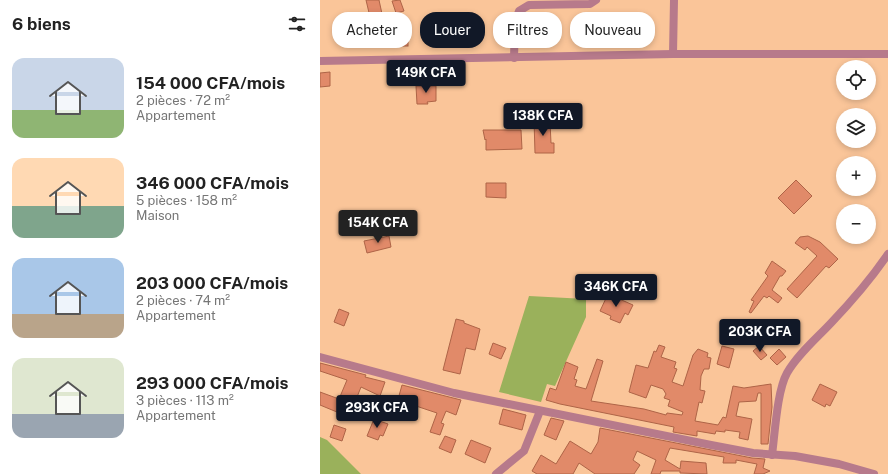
<!DOCTYPE html>
<html lang="fr">
<head>
<meta charset="utf-8">
<style>
  body { margin:0; font-family:"Public Sans",sans-serif; background:#f2f2f2; color:#222; height:100vh; display:flex; flex-direction:column; font-size:15px; white-space:nowrap }
  * { box-sizing:border-box; margin:0 }
  p { font-size:13px; color:#767676 }
  .icon { flex:none; width:22px; height:22px; fill:none; stroke:currentColor; stroke-width:2; stroke-linecap:round; stroke-linejoin:round }
  .map { position:relative; flex:1; overflow:hidden }
  .panel { display:flex; flex-direction:column; background:#fff; width:320px }
  .panel>* { flex:none }
  .banner { position:absolute; left:12px; top:12px; width:380px; height:36px; display:flex; gap:8px }
  .fabs { position:absolute; left:516px; top:60px; display:grid; gap:8px }
  .fabs a { display:grid; place-items:center; width:40px; height:40px; border-radius:50%; background:#fff; box-shadow:0 2px 6px #0003; font-size:20px }
  .price { position:absolute; translate:-50% -34px; padding:0 9px; border-radius:4px; background:#111827; color:#fff; font-size:13px; line-height:26px; filter:drop-shadow(0 1px 2px #0008) }
  .price::after { content:''; position:absolute; left:50%; top:24px; width:12px; height:9px; margin-left:-6px; background:inherit; clip-path:polygon(0 0,100% 0,50% 100%) }
  .price.on { background:#222; color:#fff }
  ul { padding:0; list-style:none }
  li { display:flex; align-items:center; gap:12px; height:100px; padding:0 12px }
  li span { display:grid; place-items:center; flex:none; width:112px; height:80px; border-radius:12px; color:#555 }
  li>.icon { margin-inline-start:auto }
  span .icon { width:48px; height:48px; fill:#fffc; stroke-width:1 }
  li b { font-size:17px }
  h2 { display:flex; justify-content:space-between; align-items:center; height:48px; padding:0 12px; font-size:17px }
  .pill { padding:0 14px; border-radius:16px; background:#fff; box-shadow:0 2px 6px #0003; font-size:14px; line-height:36px }
  .pill.on { background:#111827; color:#fff }
  main { display:flex; flex:1; min-height:0 }
  .map>svg:first-child { display:block }
</style>
</head>
<body>
<main>
<section class="panel">
<h2>6 biens<svg class="icon" aria-label="filters" viewBox="0 0 24 24"><path d="M4 7h16M4 17h16"/><circle cx="9" cy="7" r="2"/><circle cx="15" cy="17" r="2"/></svg></h2>
<ul>
<li><span style="background:linear-gradient(#c9d6e8 65%,#8fb573 0)"><svg class="icon" aria-label="home" viewBox="0 0 24 24"><path d="M3 11l9-7 9 7M6 9v11h12V9"/></svg></span><div><b>154 000 CFA/mois</b><p>2 pièces · 72 m²</p><p>Appartement</p></div></li>
<li><span style="background:linear-gradient(#ffd9b3 60%,#7fa58c 0)"><svg class="icon" aria-label="home" viewBox="0 0 24 24"><path d="M3 11l9-7 9 7M6 9v11h12V9"/></svg></span><div><b>346 000 CFA/mois</b><p>5 pièces · 158 m²</p><p>Maison</p></div></li>
<li><span style="background:linear-gradient(#a9c7e8 70%,#b9a48a 0)"><svg class="icon" aria-label="home" viewBox="0 0 24 24"><path d="M3 11l9-7 9 7M6 9v11h12V9"/></svg></span><div><b>203 000 CFA/mois</b><p>2 pièces · 74 m²</p><p>Appartement</p></div></li>
<li><span style="background:linear-gradient(#dfe7d0 70%,#9aa5b1 0)"><svg class="icon" aria-label="home" viewBox="0 0 24 24"><path d="M3 11l9-7 9 7M6 9v11h12V9"/></svg></span><div><b>293 000 CFA/mois</b><p>3 pièces · 113 m²</p><p>Appartement</p></div></li>
</ul>
</section>
<div class="map">
<svg width="568" height="474" viewBox="0 0 568 474">
  <rect width="100%" height="100%" fill="#fac599"/>
  <g fill="#9ab15b">
    <path d="M209,296L266,299V317L235,386L227,384L221,402L179,392Z"/>
    <path d="M0,437L7,440L41,474H0Z"/>
  </g>
  <g fill="#e18a69" stroke="#ae6447">
    <path d="M46,0H59L67,37L57,40L55,34L58,33L53,16L50,17Z"/>
    <path d="M80,0L84,11L76,13L72,1Z"/>
    <rect x="81" y="35" width="7" height="11"/>
    <path d="M10,72V86L0,87V73Z"/>
    <path d="M96,86H116V101L107,102L108,104H97Z"/>
    <path d="M225,119V122H230L231,143H234V153H215L214,120Z"/>
    <path d="M163,130H201L202,149L166,150V139L165,140Z"/>
    <path d="M476,180L492,196L474,214L458,198Z"/>
    <path d="M166,183H186V198L166,197Z"/>
    <path d="M69,236L71,247L47,253L44,241Z"/>
    <path d="M488,236L500,242L518,259L509,268L506,266L477,298L467,289L497,256L487,247L485,250L475,243L480,237Z"/>
    <path d="M452,261L466,271L462,276H460L452,290L462,298L458,303L449,296L447,298L444,296L431,313L429,312L434,301L431,300L448,276L445,273Z"/>
    <path d="M288,294L313,305L308,315L305,313L300,323L290,319L291,316L280,311Z"/>
    <path d="M19,309L29,313L24,326L14,322Z"/>
    <path d="M136,319L144,321V323L160,329L155,350L146,348L140,374L123,370Z"/>
    <path d="M173,343L186,348L181,359L169,354Z"/>
    <path d="M339,345L345,347L341,357L356,362L354,368L357,369L352,382L363,386L373,355L378,349L388,353L387,357L391,358L389,369H384L381,376L380,390L385,391L382,403L379,402L375,421L398,425L403,417L406,418L413,386L424,388L451,384L452,407L448,444H441V393H438L436,401L419,402L416,416L432,419L428,440L419,438L420,432L405,430V432L396,431L395,434L377,431V436L353,432L354,427L240,404L226,400L230,388L236,390L246,362L258,367L254,379L257,380L255,386L266,389L277,359L283,361L271,401L324,409L346,415L347,413L362,415L363,412L348,406L350,400L344,398L346,394L343,389L331,385L326,398L309,392L316,365L328,368L334,351L336,352Z"/>
    <path d="M402,346L414,349L409,368L397,364Z"/>
    <path d="M439,346L447,355L441,360L433,351Z"/>
    <path d="M459,349L466,357L457,365L450,358Z"/>
    <path d="M0,363L46,375L45,377L65,382L60,396L41,387L29,417L0,405V392L19,399L27,380L0,371Z"/>
    <path d="M500,384L517,392L510,406L506,404L505,407L492,400Z"/>
    <path d="M82,385L141,400L136,415L126,411L121,423L124,424L120,435L110,432L117,413L90,404V406L77,403Z"/>
    <path d="M183,409L206,415L202,430L179,424Z"/>
    <path d="M231,418L244,421L236,440L224,435Z"/>
    <path d="M54,419L68,424L63,436L60,435L58,440L47,436Z"/>
    <path d="M14,425L26,429L22,441L10,437Z"/>
    <path d="M280,428L432,458L445,459L443,468L450,471L443,474H434L437,464L416,460V463H403L404,457L350,448L345,460L360,469L361,461L386,463L387,474L360,473V471H341L340,474H331L336,460L317,451L313,460L320,465L314,474H275L259,463L253,474H217L212,471L221,455L236,464L250,441L271,454L278,442Z"/>
    <path d="M125,436L136,440L131,453L119,448Z"/>
    <path d="M151,440L171,448L165,463L145,454Z"/>
  </g>
  <g fill="none" stroke-linecap="round" stroke-linejoin="round">
    <g stroke="#b77a8b" stroke-width="8">
      <path d="M353,54L354,0"/>
      <path d="M194,58L195,22L199,11L209,5L270,4L276,0"/>
      <path d="M0,61L353,54H568"/>
      <path d="M0,357L134,393L391,445L433,453L475,456L519,464L554,474"/>
      <path d="M452,455C455,433 457,391 467,373C478,354 496,339 511,323C532,301 551,279 568,254"/>
      <path d="M176,474L204,451L220,411"/>
    </g>
  </g>
</svg>
<div class="fabs">
<a><svg class="icon" aria-label="locate" viewBox="0 0 24 24"><circle cx="12" cy="12" r="6"/><path d="M12 2v4M12 18v4M2 12h4M18 12h4"/></svg></a>
<a><svg class="icon" aria-label="layers" viewBox="0 0 24 24"><path d="M12 4l9 5-9 5-9-5zM3 14l9 5 9-5"/></svg></a>
<a>+</a>
<a>−</a>
</div>
<b class="price" style="left:106px;top:94px">149K CFA</b>
<b class="price" style="left:223px;top:137px">138K CFA</b>
<b class="price on" style="left:58px;top:244px">154K CFA</b>
<b class="price" style="left:296px;top:308px">346K CFA</b>
<b class="price" style="left:440px;top:353px">203K CFA</b>
<b class="price" style="left:57px;top:429px">293K CFA</b>
<div class="banner">
<a class="pill">Acheter</a>
<a class="pill on">Louer</a>
<a class="pill">Filtres</a>
<a class="pill">Nouveau</a>
</div>
</div>
</main>
</body>
</html>
